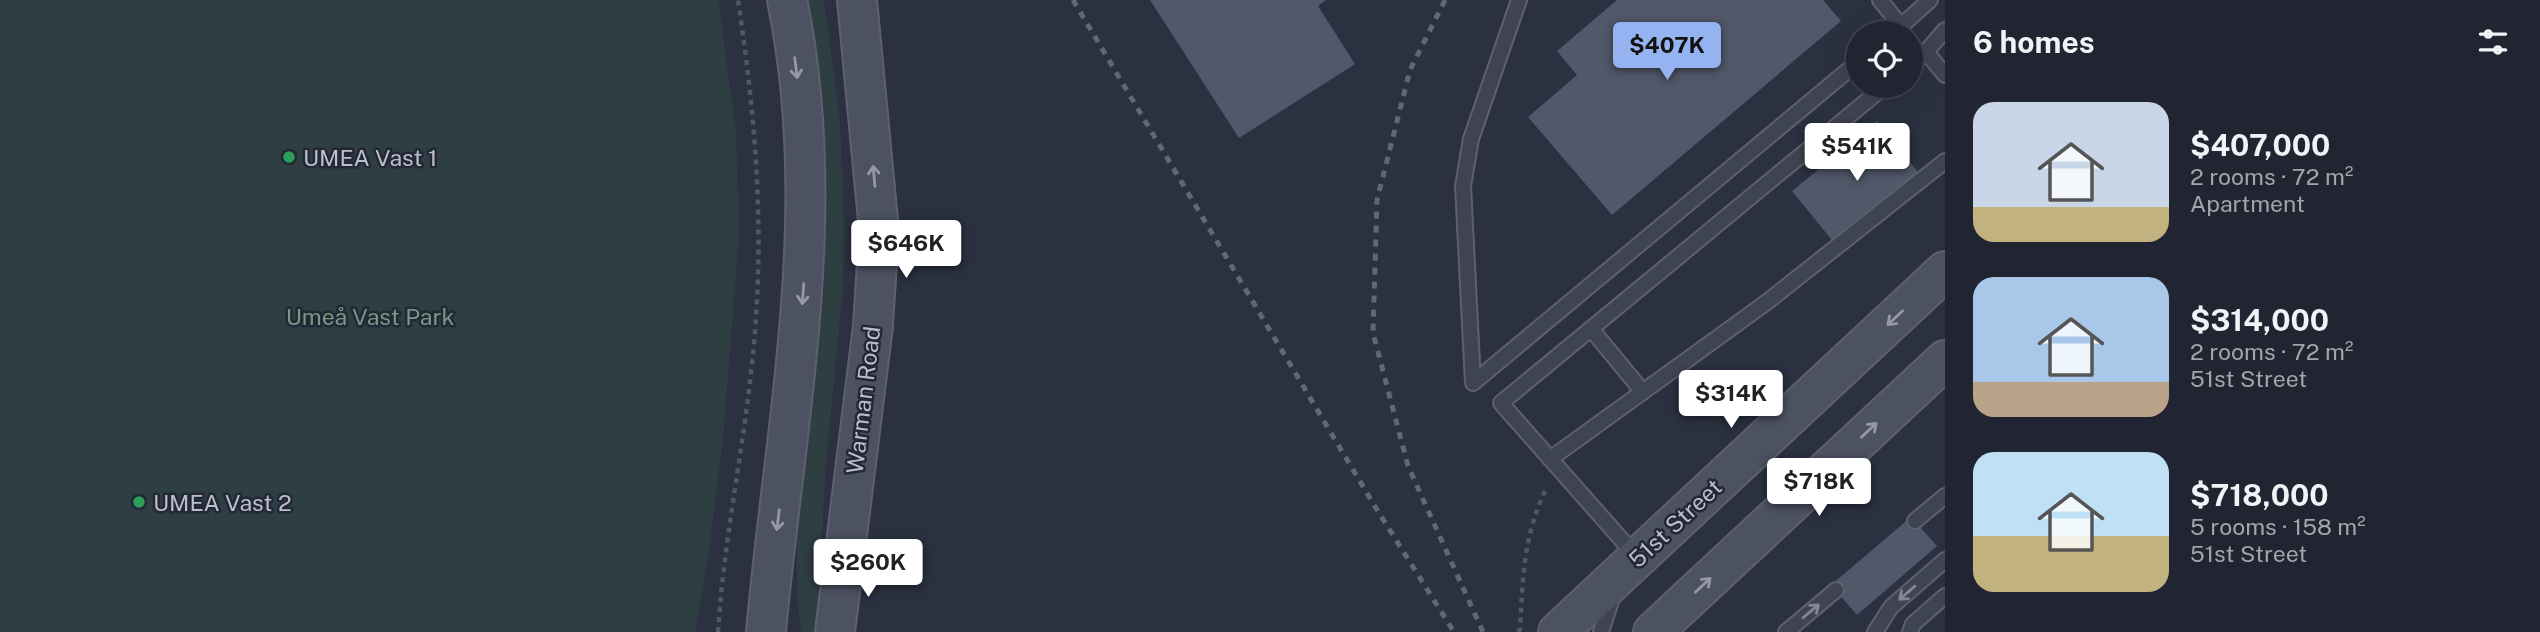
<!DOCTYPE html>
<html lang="en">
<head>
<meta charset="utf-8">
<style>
  body { margin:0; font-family:"Public Sans",sans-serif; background:#2d313d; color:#f1f3f6; height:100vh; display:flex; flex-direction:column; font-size:26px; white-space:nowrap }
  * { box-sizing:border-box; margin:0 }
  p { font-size:23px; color:#a2a5ab }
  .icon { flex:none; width:38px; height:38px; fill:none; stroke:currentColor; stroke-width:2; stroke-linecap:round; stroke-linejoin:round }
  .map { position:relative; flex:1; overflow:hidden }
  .side { display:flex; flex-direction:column; background:#202531; width:595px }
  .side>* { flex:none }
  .fabs { position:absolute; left:1846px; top:21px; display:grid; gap:14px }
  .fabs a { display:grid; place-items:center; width:77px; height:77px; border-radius:50%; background:#202531; box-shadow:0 7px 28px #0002,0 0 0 2px #3d424d; font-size:35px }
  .price { position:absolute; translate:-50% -60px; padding:0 16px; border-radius:7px; background:#fff; color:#222; font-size:23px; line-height:46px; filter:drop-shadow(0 2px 4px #0008) }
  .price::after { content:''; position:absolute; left:50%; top:42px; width:21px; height:16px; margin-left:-10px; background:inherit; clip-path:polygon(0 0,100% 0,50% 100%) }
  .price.current { background:#95b2f1; color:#111 }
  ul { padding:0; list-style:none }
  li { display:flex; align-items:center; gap:21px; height:175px; padding:0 28px }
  li span { display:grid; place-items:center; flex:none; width:196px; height:140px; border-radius:21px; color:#555 }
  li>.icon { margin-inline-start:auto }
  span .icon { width:84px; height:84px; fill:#fffc; stroke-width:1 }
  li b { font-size:30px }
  h2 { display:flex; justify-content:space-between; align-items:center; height:84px; padding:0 28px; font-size:30px }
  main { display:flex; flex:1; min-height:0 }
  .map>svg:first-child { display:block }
</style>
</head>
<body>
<main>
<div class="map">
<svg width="1945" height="632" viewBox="0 0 1945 632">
  <rect width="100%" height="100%" fill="#2b3141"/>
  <g fill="#2e3e43">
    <path d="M0,0H718L736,131L739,235L723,439L709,553L695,632H0Z"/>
    <path d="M803,0H824L840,123L844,224L843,288L826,462L817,632H801C786,519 814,410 821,298C827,199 812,99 803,0Z"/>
  </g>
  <g fill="#515869">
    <path d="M1150,0H1326L1318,6L1355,64L1239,138Z"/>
    <path d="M1617,0H1823L1841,21L1612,215L1528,117L1577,75L1557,51Z"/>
    <path d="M1877,121L1921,176L1836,245L1792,191Z"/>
    <path d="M1911,517L1937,546L1857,615L1831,585Z"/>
  </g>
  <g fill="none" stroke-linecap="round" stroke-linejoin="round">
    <g stroke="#5d616e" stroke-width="18">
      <g id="service">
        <path d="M1519,0L1471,139L1463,186L1473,383L1858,62"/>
        <path d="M1880,0L1901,26L1930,0"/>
        <path d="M1945,30L1926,52L1945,75"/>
        <path d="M1911,64L1926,52"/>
        <path d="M1592,330L1643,392"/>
        <path d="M1550,459L1767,302L1945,161"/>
        <path d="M1915,521L1945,496"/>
        <path d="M1636,556L1501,403L1885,86"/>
        <path d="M1601,632L1613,595"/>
        <path d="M1786,632L1836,590"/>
        <path d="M1875,632L1891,607L1945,560"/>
        <path d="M1910,632L1913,624L1945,596"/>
      </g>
    </g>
    <g stroke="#5d616e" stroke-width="42">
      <g id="secondary">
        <path d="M766,632C785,422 831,211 787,0"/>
        <path d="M835,632L873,326L879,231L857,0"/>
        <path d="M1558,632L1945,271"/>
        <path d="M1653,632L1945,360"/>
      </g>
    </g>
    <g stroke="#4d5b61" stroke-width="4.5" stroke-dasharray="5 5" stroke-linecap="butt">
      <path d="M718,632C724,538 744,447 753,354C765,232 756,120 738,0"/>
      <path d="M1518,632L1520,629C1523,577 1523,536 1547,487"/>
    </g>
    <use href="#service" stroke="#3f4451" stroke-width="14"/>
    <use href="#secondary" stroke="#4d5263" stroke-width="38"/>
    <g stroke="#616777" stroke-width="5" stroke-dasharray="7 7" stroke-linecap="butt">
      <path d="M1073,0L1374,505L1454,632"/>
      <path d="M1445,0L1410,70L1377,200L1373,333L1408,466L1483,632"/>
    </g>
  </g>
  <defs><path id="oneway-shaft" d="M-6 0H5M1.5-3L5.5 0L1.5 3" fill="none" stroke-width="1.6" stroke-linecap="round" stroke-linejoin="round" transform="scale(1.75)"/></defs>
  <g stroke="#9599a7">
    <use href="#oneway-shaft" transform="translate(796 68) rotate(83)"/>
    <use href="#oneway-shaft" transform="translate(874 176) rotate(-95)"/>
    <use href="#oneway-shaft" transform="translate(803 294) rotate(94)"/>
    <use href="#oneway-shaft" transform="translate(1895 318) rotate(137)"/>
    <use href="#oneway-shaft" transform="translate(1869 430) rotate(-43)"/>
    <use href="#oneway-shaft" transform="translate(778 520) rotate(97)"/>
    <use href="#oneway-shaft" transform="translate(1703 585) rotate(-43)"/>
  </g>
  <g stroke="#848894">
    <use href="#oneway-shaft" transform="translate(1907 593) rotate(139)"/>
    <use href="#oneway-shaft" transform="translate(1811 611) rotate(-40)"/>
  </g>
  <g fill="#2e9e5b" stroke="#232836" stroke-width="2.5">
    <circle cx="289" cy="157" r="7"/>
    <circle cx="139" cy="502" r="7"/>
  </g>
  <g text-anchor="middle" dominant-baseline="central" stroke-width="5" stroke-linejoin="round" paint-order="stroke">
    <g font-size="23" fill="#bcbfcb" stroke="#232836" text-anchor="start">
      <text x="303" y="157">UMEA Vast 1</text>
      <text x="153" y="502">UMEA Vast 2</text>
    </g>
    <g font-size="23" fill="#769983" stroke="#232836">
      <text x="370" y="316">Umeå Vast Park</text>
    </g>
    <g font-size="23" fill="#bcbfcb" stroke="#232836">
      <text transform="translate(863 400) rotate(-83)">Warman Road</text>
      <text transform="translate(1675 523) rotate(-43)">51st Street</text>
    </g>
  </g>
</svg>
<div class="fabs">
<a><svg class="icon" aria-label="locate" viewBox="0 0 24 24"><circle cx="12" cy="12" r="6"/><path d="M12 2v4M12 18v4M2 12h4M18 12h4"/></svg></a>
</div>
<b class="price current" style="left:1667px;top:82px">$407K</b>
<b class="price" style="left:1857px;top:183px">$541K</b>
<b class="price" style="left:906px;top:280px">$646K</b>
<b class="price" style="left:1731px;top:430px">$314K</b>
<b class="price" style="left:1819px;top:518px">$718K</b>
<b class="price" style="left:868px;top:599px">$260K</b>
</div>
<section class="side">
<h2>6 homes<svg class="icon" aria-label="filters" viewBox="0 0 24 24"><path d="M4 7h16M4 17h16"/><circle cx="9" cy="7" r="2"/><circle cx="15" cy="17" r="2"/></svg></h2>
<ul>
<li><span style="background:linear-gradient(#c9d6e8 75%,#c2b280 0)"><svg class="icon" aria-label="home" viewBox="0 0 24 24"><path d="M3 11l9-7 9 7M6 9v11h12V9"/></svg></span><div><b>$407,000</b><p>2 rooms · 72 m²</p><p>Apartment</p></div></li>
<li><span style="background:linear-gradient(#a9c7e8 75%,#b9a48a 0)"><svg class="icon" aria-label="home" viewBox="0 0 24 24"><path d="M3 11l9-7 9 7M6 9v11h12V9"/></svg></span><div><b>$314,000</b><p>2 rooms · 72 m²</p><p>51st Street</p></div></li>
<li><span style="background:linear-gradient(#bfe0f5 60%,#c2b280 0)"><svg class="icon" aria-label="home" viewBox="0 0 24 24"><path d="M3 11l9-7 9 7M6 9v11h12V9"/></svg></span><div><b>$718,000</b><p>5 rooms · 158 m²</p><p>51st Street</p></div></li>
</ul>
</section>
</main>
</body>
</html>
